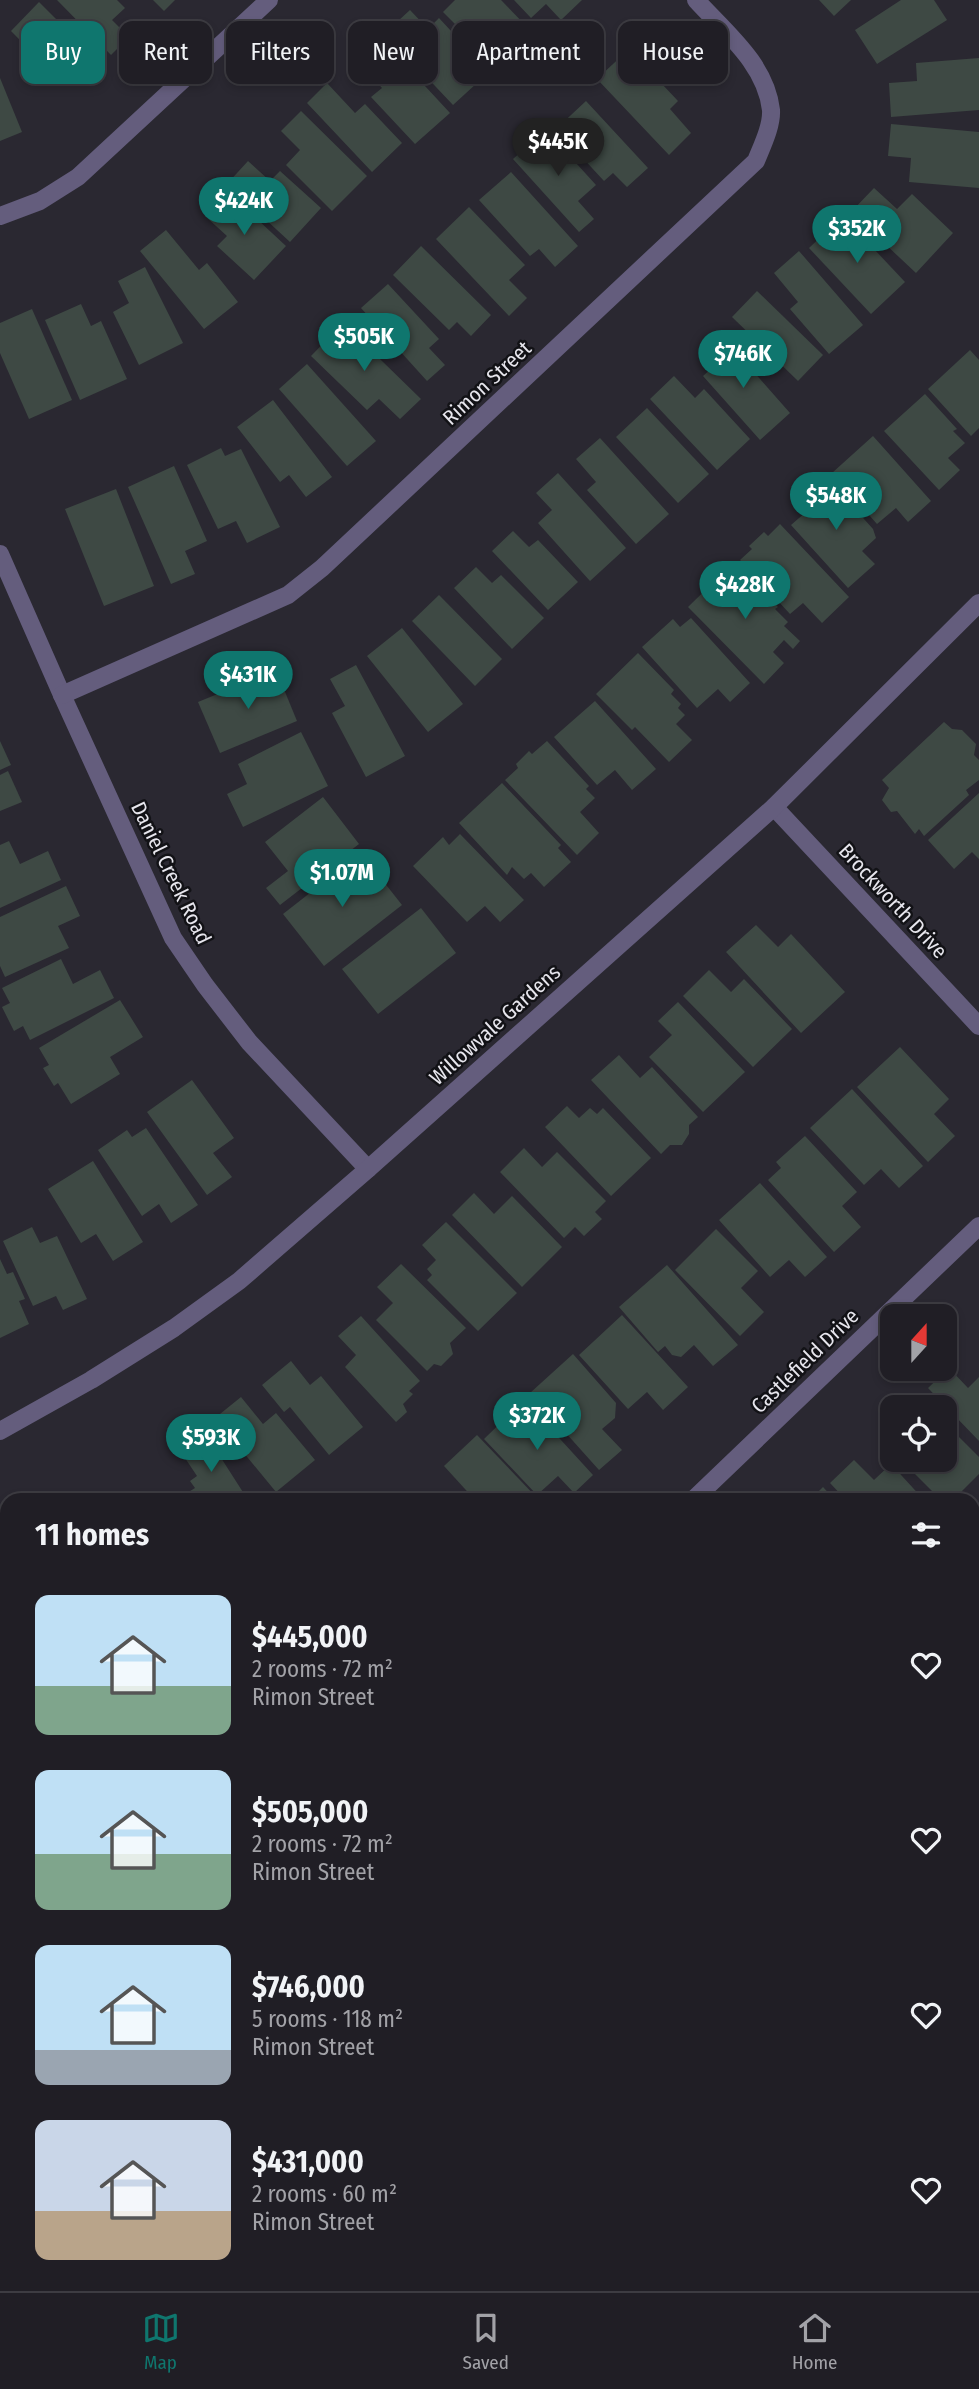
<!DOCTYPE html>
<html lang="en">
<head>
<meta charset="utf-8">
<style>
  body { margin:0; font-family:"Fira Sans Condensed",sans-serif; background:#28272d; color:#f1f3f6; height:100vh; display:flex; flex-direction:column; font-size:26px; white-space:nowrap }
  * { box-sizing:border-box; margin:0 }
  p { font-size:23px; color:#a2a2a7 }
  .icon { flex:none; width:38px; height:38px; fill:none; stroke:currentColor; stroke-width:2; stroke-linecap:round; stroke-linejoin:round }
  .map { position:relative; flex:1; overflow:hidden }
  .details { position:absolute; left:0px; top:1493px; width:980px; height:800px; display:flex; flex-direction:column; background:#201e25; border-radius:21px 21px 0 0; box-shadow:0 4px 10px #0003,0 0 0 2px #3d3c42 }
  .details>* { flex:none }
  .hud { position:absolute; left:21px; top:21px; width:938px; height:63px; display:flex; gap:14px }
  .needle { width:46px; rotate:21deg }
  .tools { position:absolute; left:880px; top:1304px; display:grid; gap:14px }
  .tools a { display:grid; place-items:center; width:77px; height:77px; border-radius:14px; background:#201e25; box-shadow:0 4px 10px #0003,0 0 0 2px #3d3c42; font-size:35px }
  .price { position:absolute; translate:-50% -60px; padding:0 16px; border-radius:24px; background:#0f766e; color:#fff; font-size:23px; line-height:46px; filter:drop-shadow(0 2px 4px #0008) }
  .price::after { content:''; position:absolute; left:50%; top:42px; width:21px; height:16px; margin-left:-10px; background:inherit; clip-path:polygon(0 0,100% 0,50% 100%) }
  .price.selected { background:#222; color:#fff }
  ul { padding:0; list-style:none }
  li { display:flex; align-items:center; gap:21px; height:175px; padding:0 35px }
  li span { display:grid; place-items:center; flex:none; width:196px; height:140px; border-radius:14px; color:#555 }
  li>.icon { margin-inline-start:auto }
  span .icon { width:84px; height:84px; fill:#fffc; stroke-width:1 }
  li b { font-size:30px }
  h2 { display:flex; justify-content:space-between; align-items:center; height:84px; padding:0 35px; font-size:30px }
  .tag { padding:0 24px; border-radius:14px; background:#201e25; box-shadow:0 4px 10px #0003,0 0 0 2px #3d3c42; font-size:24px; line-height:63px }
  .tag.selected { background:#0f766e; color:#fff }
  .tab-bar { display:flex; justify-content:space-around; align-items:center; height:98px; border-top:2px solid #3d3c42; background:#201e25; font-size:19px; color:#a2a2a7 }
  .tab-bar a { display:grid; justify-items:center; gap:4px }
  .tab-bar .selected { color:#0f766e }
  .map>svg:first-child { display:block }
</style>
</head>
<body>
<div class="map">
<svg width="979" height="2291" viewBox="0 0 979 2291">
  <rect width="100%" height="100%" fill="#2a2831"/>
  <path fill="#5a468c" d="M52,2286H127L129,2291H49Z"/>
  <g fill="#3e4944">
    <path d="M57,0H117L125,8L112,20L129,37L111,55Z"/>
    <path d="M153,0H175L164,11Z"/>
    <path d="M455,0H501L530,30L495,64L443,12Z"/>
    <path d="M514,0H582L561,20L546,4L531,18Z"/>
    <path d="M819,0H851L834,16Z"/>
    <path d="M901,0H934L947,20L877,64L855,30Z"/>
    <path d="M39,2L94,57L65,86L11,31Z"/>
    <path d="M410,10L428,29L439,18L489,72L453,105L385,33Z"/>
    <path d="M375,32L450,113L415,144L371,97L382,88L351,54Z"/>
    <path d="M629,49L678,101L670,109L691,133L669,155L597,79Z"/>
    <path d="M979,58V110L891,117L889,83L917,81L916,63Z"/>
    <path d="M0,78L22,132L0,141Z"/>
    <path d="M327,83L355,113L365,104L402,143L372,172L307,103Z"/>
    <path d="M586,101L648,168L627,187L613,173L604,181L556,129Z"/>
    <path d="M301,111L367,176L332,211L286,165L300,150L281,131Z"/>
    <path d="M891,124L979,132V188L909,182L911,158L888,156Z"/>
    <path d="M546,130L596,185L578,201L594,219L579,232L513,159Z"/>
    <path d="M248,161L270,181L280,171L321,208L290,242L227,184Z"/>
    <path d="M511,172L578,246L555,267L539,249L530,256L479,200Z"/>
    <path d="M874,188L897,209L912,194L953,233L916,273L851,212Z"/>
    <path d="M228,192L286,246L254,280L217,246L227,236L205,216Z"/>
    <path d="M469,207L525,265L509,280L527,298L509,316L436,239Z"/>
    <path d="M843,216L905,282L871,314L809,248Z"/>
    <path d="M166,230L199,270L207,263L238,302L204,329L140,251Z"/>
    <path d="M421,246L491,315L471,336L457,322L449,330L393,275Z"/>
    <path d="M799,251L863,325L829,354L790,309L798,302L774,273Z"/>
    <path d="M145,267L183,343L139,365L113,312L129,303L118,281Z"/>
    <path d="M388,284L439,339L429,348L445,365L427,381L361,308Z"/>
    <path d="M757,291L823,355L798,381L732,317Z"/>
    <path d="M81,304L91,326L101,321L127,379L80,400L45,320Z"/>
    <path d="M32,309L72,400L29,419L0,353V323Z"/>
    <path d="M343,323L421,399L400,419L379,399L367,410L311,356Z"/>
    <path d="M723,337L790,413L760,440L703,376L713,367L702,355Z"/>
    <path d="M970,350L979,360V428L971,436L928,389Z"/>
    <path d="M307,364L376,441L347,466L279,389Z"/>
    <path d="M674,376L695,398L704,389L750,439L717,470L650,399Z"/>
    <path d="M925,394L957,429L953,431L965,443L948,458L960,470L939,490L884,431Z"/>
    <path d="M273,400L332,477L306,497L289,475L280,482L237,427Z"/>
    <path d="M647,408L709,474L678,503L616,437Z"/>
    <path d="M873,436L931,501L908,522L896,508L877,524L832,473Z"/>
    <path d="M600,438L669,514L636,544L587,490L596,482L576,459Z"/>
    <path d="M221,448L225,456L241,449L280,527L247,543L236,521L218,529L187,465Z"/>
    <path d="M174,466L207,541L185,551L195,574L171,584L128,487Z"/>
    <path d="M558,473L626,548L590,581L538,523L552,510L536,493Z"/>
    <path d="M827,478L873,529L876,538L862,551L875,564L848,588L791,525L806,512L798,504Z"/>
    <path d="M116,489L154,586L104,606L65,509Z"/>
    <path d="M780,524L849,597L822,623L803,603L790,614L740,560L752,549L749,546L764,532L768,536Z"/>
    <path d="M513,531L529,547L538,540L578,582L548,610L492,551Z"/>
    <path d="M734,562L778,607L775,609L788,622L784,626L800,641L793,649L784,640L773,652L784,663L764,684L688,607Z"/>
    <path d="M476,567L492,583L501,575L544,618L512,649L454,588Z"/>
    <path d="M439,595L502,659L475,686L412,621Z"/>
    <path d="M691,618L750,683L730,702L718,689L697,708L642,647L673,619L680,627Z"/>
    <path d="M402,628L463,704L428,732L367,656Z"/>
    <path d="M638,653L674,690L671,694L681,704L678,708L685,715L676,724L692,740L669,762L635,727L632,730L596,694Z"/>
    <path d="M356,665L405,756L366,777L332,713L345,706L330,679Z"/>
    <path d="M276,670L297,721L220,753L198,702Z"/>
    <path d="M595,701L656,769L632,790L615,770L597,785L554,737Z"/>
    <path d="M944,722L952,729L962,730L976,744L974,755L979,760V780L966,790L969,795L924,836L919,829L915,834L897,811L891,812L882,800L889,788L882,780Z"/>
    <path d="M301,732L328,786L243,827L227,794L247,784L238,764Z"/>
    <path d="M0,741L11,765L0,770Z"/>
    <path d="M547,741L589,786L586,789L595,798L580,812L599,833L577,855L505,780L518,768L516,764L529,751L532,754Z"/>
    <path d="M8,771L22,802L0,811V775Z"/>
    <path d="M502,783L561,845L558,848L571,862L544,887L531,873L524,879L512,867L507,875L459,823Z"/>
    <path d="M979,793V859L972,852L954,869L928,840Z"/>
    <path d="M323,797L359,844L280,905L266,888L288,871L265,842Z"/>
    <path d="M460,834L524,900L500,922L485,906L467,922L413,866L443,837L449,845Z"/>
    <path d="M9,841L20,864L48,851L61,880L0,908V845Z"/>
    <path d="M361,853L402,905L324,966L283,914Z"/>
    <path d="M66,886L80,916L58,926L69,948L5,977L0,966V917Z"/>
    <path d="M421,908L456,953L378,1014L342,969Z"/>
    <path d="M756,925L778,947L791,934L845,992L801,1033L726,952Z"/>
    <path d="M61,959L73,984L100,970L114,998L30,1040L23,1026L14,1031L2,1007L10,1003L2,988Z"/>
    <path d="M709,970L731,992L744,979L792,1029L753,1067L683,996Z"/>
    <path d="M120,1000L143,1037L110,1057L120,1074L71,1104L58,1083L54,1086L43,1068L49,1065L39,1048Z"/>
    <path d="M678,1002L745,1072L703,1112L649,1057L672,1035L658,1021Z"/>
    <path d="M900,1047L949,1099L934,1114L955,1136L928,1162L857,1087Z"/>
    <path d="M619,1055L640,1078L652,1067L698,1117L689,1125V1134L682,1145H670L661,1154L591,1080Z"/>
    <path d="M192,1080L234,1138L213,1153L232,1177L207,1195L147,1112Z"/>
    <path d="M852,1089L923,1166L899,1188L881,1169L864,1185L810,1128Z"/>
    <path d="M567,1106L579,1118L590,1108L597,1114L603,1108L651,1158L611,1196L545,1127Z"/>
    <path d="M146,1128L198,1205L171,1223L159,1204L142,1216L98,1150L127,1130L132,1137Z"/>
    <path d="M805,1136L857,1192L842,1206L861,1227L834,1252L768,1180L781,1168L776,1162Z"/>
    <path d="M524,1148L542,1167L557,1152L606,1201L595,1212L602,1219L584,1236L575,1227L564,1238L500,1172Z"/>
    <path d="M93,1161L143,1242L113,1261L96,1234L81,1243L48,1189Z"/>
    <path d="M760,1183L827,1257L805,1277L789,1260L770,1277L719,1220Z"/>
    <path d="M474,1193L494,1214L512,1196L562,1247L522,1287L452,1215Z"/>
    <path d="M446,1222L517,1293L478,1331L427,1280L432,1275L427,1269L436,1260L422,1245Z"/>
    <path d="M32,1227L40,1243L57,1236L87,1299L63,1310L56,1296L33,1306L3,1241Z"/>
    <path d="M716,1229L758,1271L741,1288L764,1312L740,1336L675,1270Z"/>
    <path d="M0,1259L7,1274L13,1272L25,1299L19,1301L29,1324L0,1338Z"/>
    <path d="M401,1264L466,1328L450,1343L453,1354L441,1366L434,1364L427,1371L376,1320L393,1303L377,1287Z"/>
    <path d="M667,1265L738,1345L713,1366L694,1345L681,1357L672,1355L665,1346L658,1352L619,1307Z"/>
    <path d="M622,1315L688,1387L663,1410L647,1392L628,1409L579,1355Z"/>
    <path d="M361,1316L420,1381L409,1391L413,1394L403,1404L407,1412L396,1422L345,1367L356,1355L338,1336Z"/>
    <path d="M573,1354L616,1403L615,1418L602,1429L622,1450L599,1470L530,1393Z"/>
    <path d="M291,1361L310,1385L321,1376L363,1427L329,1455L290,1407L284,1412L262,1385Z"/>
    <path d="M949,1368L968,1388L979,1377V1441L928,1388Z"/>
    <path d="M918,1396L929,1407H908Z"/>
    <path d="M241,1397L263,1424L276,1413L315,1460L276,1492L215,1418Z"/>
    <path d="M529,1405L593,1475L574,1493L558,1476L537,1495L484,1439L514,1410L519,1415Z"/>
    <path d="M945,1423L979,1457V1474L953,1500H941L901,1460H945Z"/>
    <path d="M477,1435L539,1500H475L444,1466Z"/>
    <path d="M207,1436L248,1500H192L187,1493L195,1488L190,1481L197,1476L181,1452Z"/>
    <path d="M854,1460L874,1480L891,1464L924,1500H846L830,1483Z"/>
    <path d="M823,1487L835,1500H810Z"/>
    <path d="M973,1614L979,1621V1703L973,1696Z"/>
    <path d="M979,1911V1957L973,1960V1914Z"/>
    <path d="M979,1967V2031L973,2034V1970Z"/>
    <path d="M979,2048V2094L973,2090V2052Z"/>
    <path d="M385,2286H439L427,2291H388Z"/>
    <path d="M565,2286H669L672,2291H567Z"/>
    <path d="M856,2286H887L876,2291H858Z"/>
    <path d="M895,2286H966L968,2291H882Z"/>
  </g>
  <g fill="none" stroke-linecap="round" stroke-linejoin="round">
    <g stroke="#645d7d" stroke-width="18">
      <path d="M0,216L40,201L78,177L269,0"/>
      <path d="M0,554L62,695L173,938L205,985L249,1042L368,1169"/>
      <path d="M62,695L288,595L322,568L756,161C762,146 772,126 771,110C766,64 725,32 696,0"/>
      <path d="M774,807L979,1026"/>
      <path d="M0,1431L91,1380L174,1328L239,1281L368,1169L774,807L979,603"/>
      <path d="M693,1500L979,1226"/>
      <path d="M758,2286L760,2291"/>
    </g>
    <g stroke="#8479ac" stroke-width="18">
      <path d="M0,1842L7,1858"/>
      <path d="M196,2286L198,2291"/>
    </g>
  </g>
  <g text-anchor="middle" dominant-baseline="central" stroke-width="5" stroke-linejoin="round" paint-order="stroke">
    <g font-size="21" fill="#e7e6ed" stroke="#121216">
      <text transform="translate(487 383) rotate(-43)">Rimon Street</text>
      <text transform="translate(171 873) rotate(64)">Daniel Creek Road</text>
      <text transform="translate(893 901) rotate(47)">Brockworth Drive</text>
      <text transform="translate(495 1025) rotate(-42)">Willowvale Gardens</text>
      <text transform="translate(805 1361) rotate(-44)">Castlefield Drive</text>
    </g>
  </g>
</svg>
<div class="tools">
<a><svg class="needle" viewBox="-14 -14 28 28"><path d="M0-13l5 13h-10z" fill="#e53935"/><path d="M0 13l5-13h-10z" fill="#a2a2a7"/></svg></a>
<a><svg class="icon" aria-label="locate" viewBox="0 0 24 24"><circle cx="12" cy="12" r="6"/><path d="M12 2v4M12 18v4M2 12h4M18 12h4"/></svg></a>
</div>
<b class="price selected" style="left:558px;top:178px">$445K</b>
<b class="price" style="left:244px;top:237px">$424K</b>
<b class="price" style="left:857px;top:265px">$352K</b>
<b class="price" style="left:364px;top:373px">$505K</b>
<b class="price" style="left:743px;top:390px">$746K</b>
<b class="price" style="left:836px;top:532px">$548K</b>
<b class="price" style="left:745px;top:621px">$428K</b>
<b class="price" style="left:248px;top:711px">$431K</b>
<b class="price" style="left:342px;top:909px">$1.07M</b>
<b class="price" style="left:537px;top:1452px">$372K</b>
<b class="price" style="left:211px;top:1474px">$593K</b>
<div class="hud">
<a class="tag selected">Buy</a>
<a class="tag">Rent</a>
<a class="tag">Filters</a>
<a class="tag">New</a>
<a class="tag">Apartment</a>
<a class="tag">House</a>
</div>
<section class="details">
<h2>11 homes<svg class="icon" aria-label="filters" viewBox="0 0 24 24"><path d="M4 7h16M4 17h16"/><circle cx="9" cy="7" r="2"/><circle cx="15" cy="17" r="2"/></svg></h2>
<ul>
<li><span style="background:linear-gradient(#bfe0f5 65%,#7fa58c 0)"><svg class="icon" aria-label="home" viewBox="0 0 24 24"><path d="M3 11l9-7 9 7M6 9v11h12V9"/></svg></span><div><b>$445,000</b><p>2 rooms · 72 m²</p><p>Rimon Street</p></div><svg class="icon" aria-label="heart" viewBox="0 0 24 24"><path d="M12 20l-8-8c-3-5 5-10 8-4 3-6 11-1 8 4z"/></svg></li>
<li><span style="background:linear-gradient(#bfe0f5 60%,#7fa58c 0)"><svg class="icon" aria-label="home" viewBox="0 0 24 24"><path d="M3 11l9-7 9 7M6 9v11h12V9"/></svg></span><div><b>$505,000</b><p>2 rooms · 72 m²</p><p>Rimon Street</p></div><svg class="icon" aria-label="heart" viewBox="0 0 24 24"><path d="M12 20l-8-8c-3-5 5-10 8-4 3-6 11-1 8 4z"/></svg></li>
<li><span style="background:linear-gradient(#bfe0f5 75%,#9aa5b1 0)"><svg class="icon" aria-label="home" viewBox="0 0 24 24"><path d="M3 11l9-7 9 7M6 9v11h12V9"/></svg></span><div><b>$746,000</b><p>5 rooms · 118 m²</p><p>Rimon Street</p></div><svg class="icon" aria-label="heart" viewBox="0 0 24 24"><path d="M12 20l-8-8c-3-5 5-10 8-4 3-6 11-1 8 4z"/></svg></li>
<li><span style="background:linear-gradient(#c9d6e8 65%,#b9a48a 0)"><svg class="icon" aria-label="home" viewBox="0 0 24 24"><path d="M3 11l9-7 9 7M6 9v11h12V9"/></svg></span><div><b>$431,000</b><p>2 rooms · 60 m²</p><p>Rimon Street</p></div><svg class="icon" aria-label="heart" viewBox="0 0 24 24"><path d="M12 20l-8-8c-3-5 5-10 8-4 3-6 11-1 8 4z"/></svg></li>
</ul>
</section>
</div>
<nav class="tab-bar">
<a class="selected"><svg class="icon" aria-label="map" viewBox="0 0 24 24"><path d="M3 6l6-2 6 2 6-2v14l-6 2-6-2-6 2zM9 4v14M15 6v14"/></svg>Map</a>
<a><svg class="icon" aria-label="saved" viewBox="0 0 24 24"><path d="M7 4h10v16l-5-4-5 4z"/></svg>Saved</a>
<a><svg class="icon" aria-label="home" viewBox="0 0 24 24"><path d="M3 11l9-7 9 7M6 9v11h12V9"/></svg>Home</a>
</nav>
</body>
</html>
